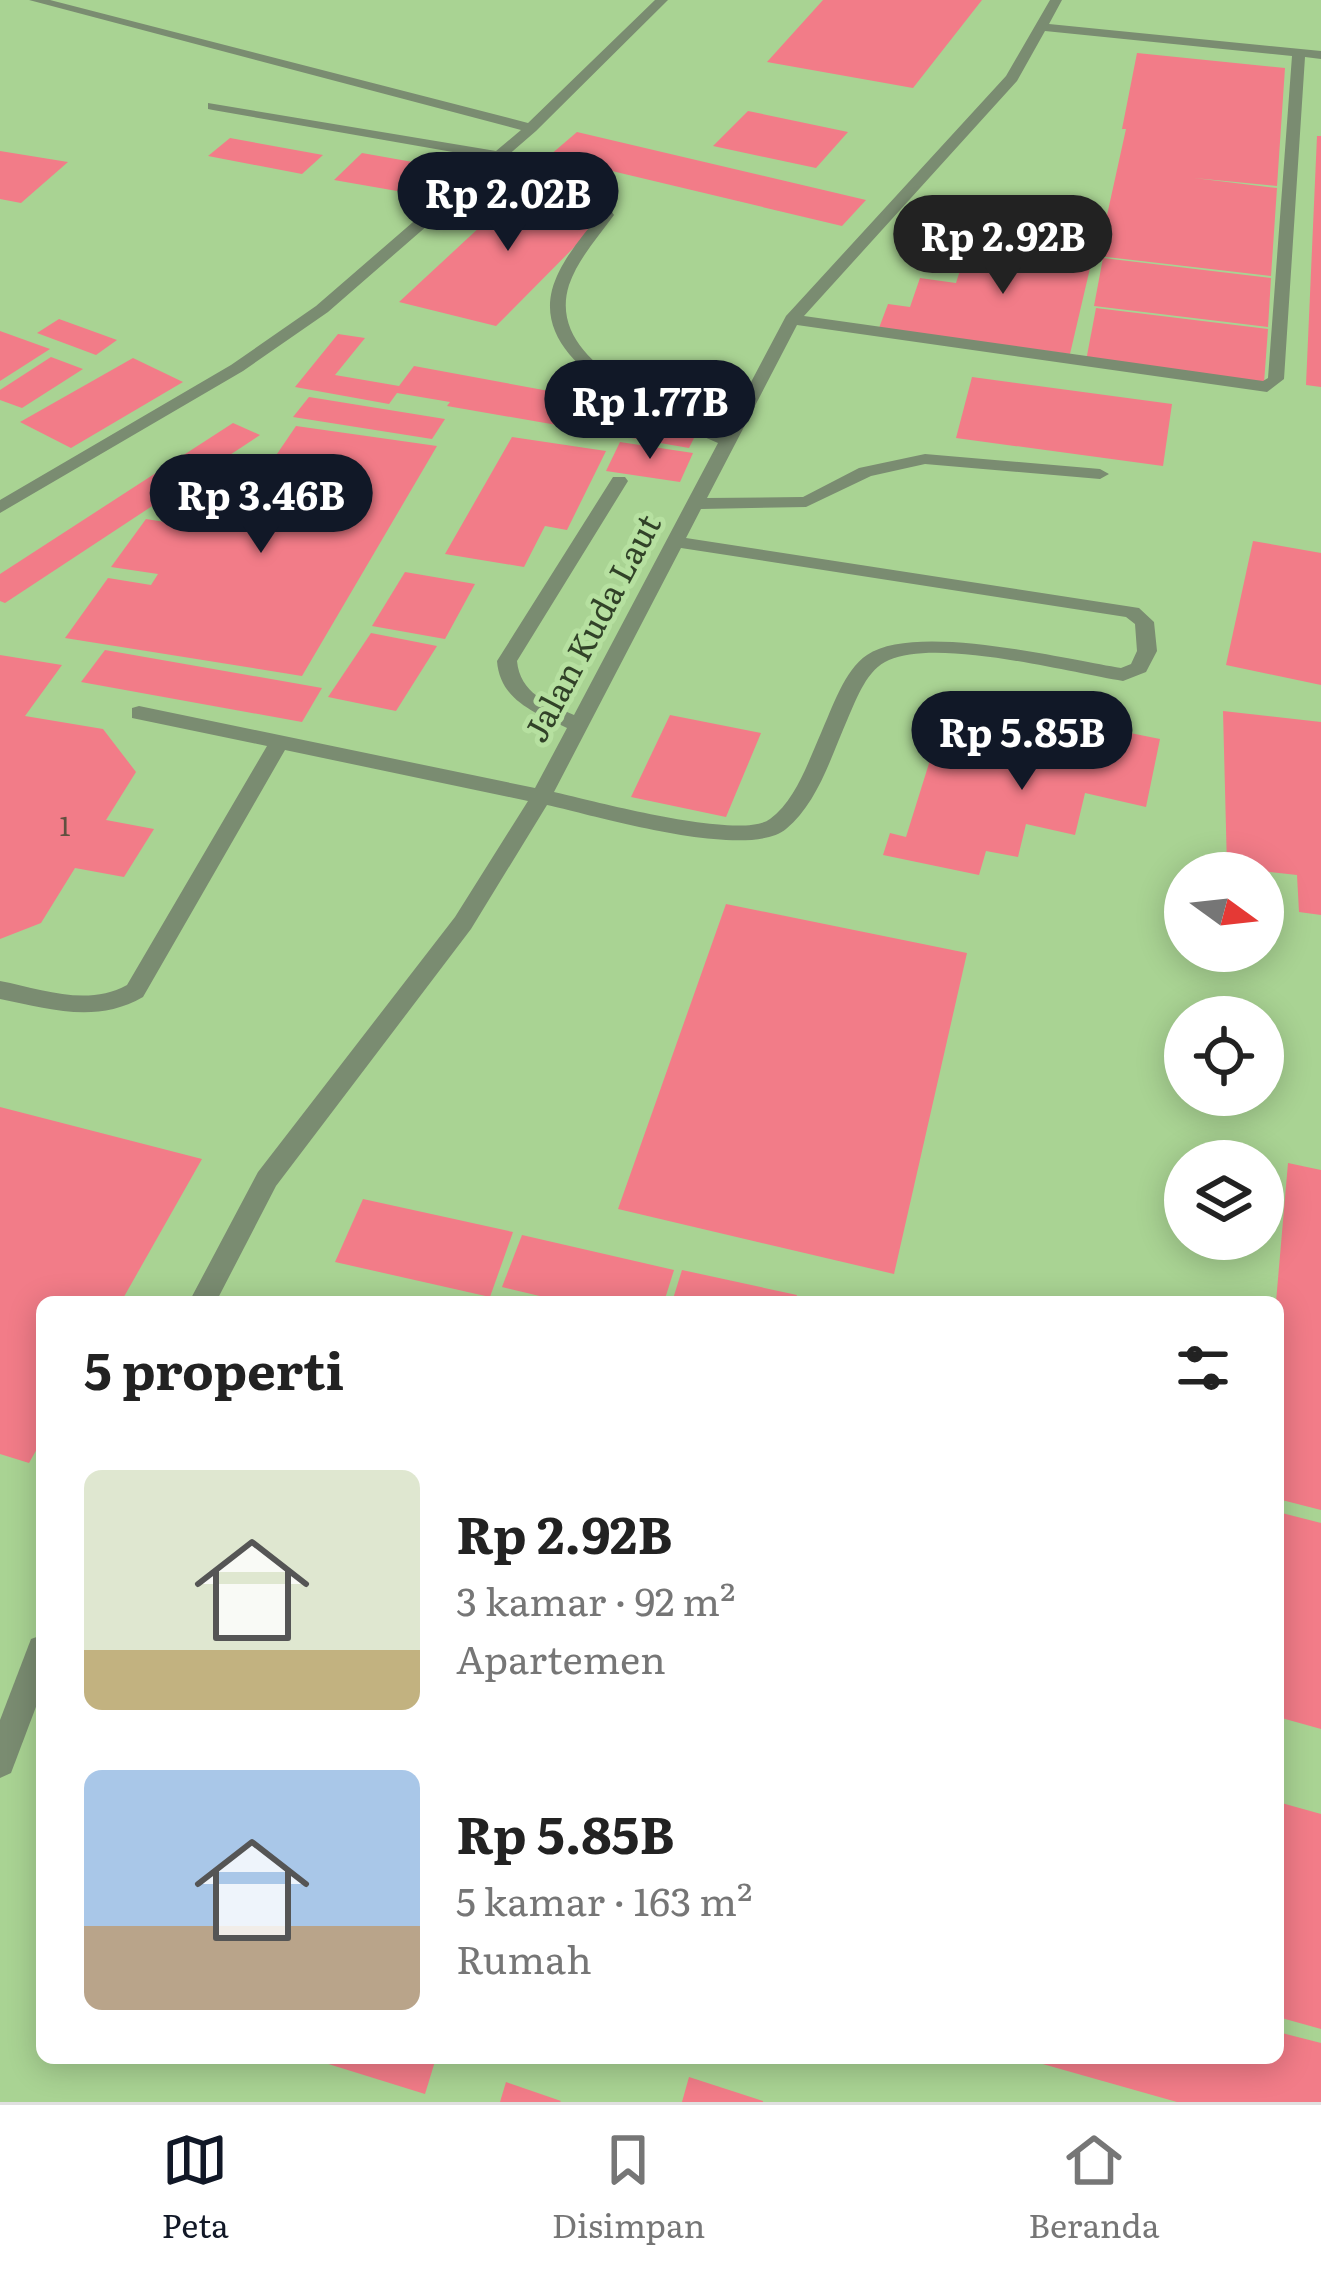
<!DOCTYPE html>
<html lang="id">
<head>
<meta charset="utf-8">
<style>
  body { margin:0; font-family:Literata,serif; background:#f2f2f2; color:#222; height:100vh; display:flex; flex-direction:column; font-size:45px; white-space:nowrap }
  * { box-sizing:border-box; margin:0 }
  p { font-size:39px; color:#767676 }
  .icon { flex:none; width:66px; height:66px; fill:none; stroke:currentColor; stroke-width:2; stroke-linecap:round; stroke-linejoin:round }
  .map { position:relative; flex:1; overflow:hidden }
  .drawer { position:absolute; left:36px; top:1296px; width:1248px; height:768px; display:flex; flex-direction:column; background:#fff; border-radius:18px; box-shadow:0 6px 30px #0003 }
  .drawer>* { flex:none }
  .needle { width:78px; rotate:105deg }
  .fabs { position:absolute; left:1164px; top:852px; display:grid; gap:24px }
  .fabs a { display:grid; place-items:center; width:120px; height:120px; border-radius:50%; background:#fff; box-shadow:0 6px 30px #0003; font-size:60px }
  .price { position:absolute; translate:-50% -102px; padding:0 27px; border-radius:42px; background:#111827; color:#fff; font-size:39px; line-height:78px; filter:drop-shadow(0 3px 6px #0008) }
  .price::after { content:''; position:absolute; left:50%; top:72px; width:36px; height:27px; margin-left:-18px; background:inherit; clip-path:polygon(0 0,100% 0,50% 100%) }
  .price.active { background:#222; color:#fff }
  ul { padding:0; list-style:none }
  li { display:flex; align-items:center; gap:36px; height:300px; padding:0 48px }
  li span { display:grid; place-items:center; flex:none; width:336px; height:240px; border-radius:18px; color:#555 }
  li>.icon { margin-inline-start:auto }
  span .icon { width:144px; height:144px; fill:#fffc; stroke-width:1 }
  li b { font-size:51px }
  h2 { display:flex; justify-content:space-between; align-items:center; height:144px; padding:0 48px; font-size:51px }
  .dock { display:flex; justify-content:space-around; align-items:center; height:168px; border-top:3px solid #e0e0e0; background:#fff; font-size:33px; color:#767676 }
  .dock a { display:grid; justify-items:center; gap:6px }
  .dock .active { color:#111827 }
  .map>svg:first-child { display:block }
</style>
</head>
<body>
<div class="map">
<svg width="1321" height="2102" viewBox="0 0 1321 2102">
  <rect width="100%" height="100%" fill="#a9d393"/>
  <g fill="#f27c88">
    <path d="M823,0H982L913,88L767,62Z"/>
    <path d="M1137,53L1285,68L1277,186L1194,178L1277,188L1271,276L1098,256L1126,129H1122Z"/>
    <path d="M748,111L848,132L816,168L713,146Z"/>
    <path d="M577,132L866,200L842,226L549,156Z"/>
    <path d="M1317,136H1321V387L1306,385Z"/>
    <path d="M230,138L323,155L302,174L208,156Z"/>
    <path d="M0,151L68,162L21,203L0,199Z"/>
    <path d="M362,153L424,164L397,191L334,180Z"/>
    <path d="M527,174L570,184L557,196L613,208L496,326L399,302L523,187L515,185Z"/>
    <path d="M971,236L1094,251L1070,354L879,328L888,304L910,307L920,278L956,283Z"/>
    <path d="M1103,258L1271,278L1268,327L1094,306Z"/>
    <path d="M1096,308L1268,329L1264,383L1086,361Z"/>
    <path d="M59,319L117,340L96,355L37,333Z"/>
    <path d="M0,331L50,349L0,381Z"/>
    <path d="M338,334L365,338L335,375L399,386L414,366L614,403L606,417L697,432L689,448L447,406L450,402L397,393L389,404L295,387Z"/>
    <path d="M51,357L83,369L22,408L0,400V390Z"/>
    <path d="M133,358L183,382L71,448L20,422Z"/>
    <path d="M972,377L1172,404L1163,466L956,438Z"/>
    <path d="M309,397L445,419L432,439L293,417Z"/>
    <path d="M233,423L260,435L5,603L0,601V574Z"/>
    <path d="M296,426L437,446L302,676L65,638L108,578L151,585L158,574L111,567L146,519L184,525L222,470L262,476Z"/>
    <path d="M512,437L606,451L567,530L545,526L524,567L445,554Z"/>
    <path d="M620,442L693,453L680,482L606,471Z"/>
    <path d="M1253,541L1321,553V685L1226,665Z"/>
    <path d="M405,572L475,584L445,639L372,626Z"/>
    <path d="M371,633L437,646L396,711L328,697Z"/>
    <path d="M105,650L322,688L302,722L81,682Z"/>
    <path d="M0,655L62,665L25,716L103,729L136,772L106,820L154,829L124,877L75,868L41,923L0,939Z"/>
    <path d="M1223,711L1321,722V915L1299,912L1297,875L1227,867Z"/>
    <path d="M670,715L761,733L726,817L631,797Z"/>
    <path d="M1046,716L1160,739L1146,807L1085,793L1075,835L1026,824L1018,857L986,851L979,875L883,855L890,833L906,837L931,757L988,769L997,738L1038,746Z"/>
    <path d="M726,904L967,953L894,1274L618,1209Z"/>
    <path d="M0,1107L202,1159L121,1302H42V1440L29,1463L0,1454Z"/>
    <path d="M1288,1163L1321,1170V1510L1278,1499L1276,1302Z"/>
    <path d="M363,1199L513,1232L490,1297L335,1262Z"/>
    <path d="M522,1235L674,1270L664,1302H565L502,1287Z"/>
    <path d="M682,1270L797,1295L795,1302H672Z"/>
    <path d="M1278,1512L1321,1523V1729L1278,1717Z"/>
    <path d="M1278,1802L1321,1814V2029L1278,2017Z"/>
    <path d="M1278,2032L1321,2043V2102H1177L1025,2059L1278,2058Z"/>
    <path d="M309,2058H436L425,2094Z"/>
    <path d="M689,2077L763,2101V2102H682Z"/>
    <path d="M506,2082L561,2101L560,2102H500Z"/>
  </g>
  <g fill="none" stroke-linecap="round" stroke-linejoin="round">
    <g fill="#7a8c71" fill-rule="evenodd">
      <path d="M29,0H50L528,123L655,0H668L536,131L328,312L243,371L0,513V500L231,365L316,306L487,158L213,110L208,109V103L496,151L521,130Z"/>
      <path d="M1050,0H1062L1049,24L1321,51V59L1305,57L1284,379L1267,392L797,325L707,498L803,497L859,468L925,454L1100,469L1109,474L1100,479L925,464L871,476L806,507L701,509L686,538L1139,608L1154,622L1157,651L1146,672L1123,681C1067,672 939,638 889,660C867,669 857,698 848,718C832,754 818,803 786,829C747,861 597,816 547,805L471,929L276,1186L216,1302H189L258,1172L455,917L528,801L285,750L143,997C96,1024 50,1009 0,999V981C42,989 87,1007 127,985L267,746L132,718V708L139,706L535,788L567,728C536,713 500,701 497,661L613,477H625L628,481L517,661C520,693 547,703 574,715L718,443C664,418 532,370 552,290C560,261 583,235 602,212H612L614,215C598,237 578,259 569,285C544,364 670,408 724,433L786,316L1006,76ZM1045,31L1292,56L1268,378L1263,381L804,316L1017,81ZM681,548L1126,617L1135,624L1137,651L1131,664L1121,668C1063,659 916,622 867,655C844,670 832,709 821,733C808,762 796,800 770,819C741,841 594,801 554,792Z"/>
      <path d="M42,1635V1691L11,1773L0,1778V1720L31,1639Z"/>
    </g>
  </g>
  <g text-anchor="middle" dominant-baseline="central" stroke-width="10" stroke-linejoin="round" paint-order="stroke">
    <g font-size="27" fill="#615040">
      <text x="65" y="824">1</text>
    </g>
    <g font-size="33" fill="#314228" stroke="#b6e0a0">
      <text transform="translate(590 627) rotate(-62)">Jalan Kuda Laut</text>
    </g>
  </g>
</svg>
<div class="fabs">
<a><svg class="needle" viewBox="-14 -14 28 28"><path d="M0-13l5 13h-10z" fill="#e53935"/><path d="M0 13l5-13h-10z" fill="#767676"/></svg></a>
<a><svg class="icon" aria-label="locate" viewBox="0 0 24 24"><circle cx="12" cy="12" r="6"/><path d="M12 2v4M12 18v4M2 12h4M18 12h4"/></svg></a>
<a><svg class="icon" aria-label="layers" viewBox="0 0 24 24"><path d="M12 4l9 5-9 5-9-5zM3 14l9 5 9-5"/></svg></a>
</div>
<b class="price" style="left:508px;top:254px">Rp 2.02B</b>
<b class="price active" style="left:1003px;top:297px">Rp 2.92B</b>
<b class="price" style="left:650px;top:462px">Rp 1.77B</b>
<b class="price" style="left:261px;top:556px">Rp 3.46B</b>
<b class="price" style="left:1022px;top:793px">Rp 5.85B</b>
<section class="drawer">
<h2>5 properti<svg class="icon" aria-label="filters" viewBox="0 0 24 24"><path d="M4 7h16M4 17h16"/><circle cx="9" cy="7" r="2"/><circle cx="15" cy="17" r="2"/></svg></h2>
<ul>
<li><span style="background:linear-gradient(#dfe7d0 75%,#c2b280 0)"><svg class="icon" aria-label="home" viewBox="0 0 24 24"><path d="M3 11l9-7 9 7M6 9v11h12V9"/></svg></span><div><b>Rp 2.92B</b><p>3 kamar · 92 m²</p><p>Apartemen</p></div></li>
<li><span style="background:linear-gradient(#a9c7e8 65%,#b9a48a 0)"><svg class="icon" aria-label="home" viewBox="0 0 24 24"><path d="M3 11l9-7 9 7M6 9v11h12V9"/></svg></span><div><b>Rp 5.85B</b><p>5 kamar · 163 m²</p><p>Rumah</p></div></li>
</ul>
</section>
</div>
<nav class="dock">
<a class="active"><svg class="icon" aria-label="map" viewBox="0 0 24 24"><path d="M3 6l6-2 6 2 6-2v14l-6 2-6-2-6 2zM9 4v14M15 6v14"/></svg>Peta</a>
<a><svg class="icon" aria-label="saved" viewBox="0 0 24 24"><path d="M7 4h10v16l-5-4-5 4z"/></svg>Disimpan</a>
<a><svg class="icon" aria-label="home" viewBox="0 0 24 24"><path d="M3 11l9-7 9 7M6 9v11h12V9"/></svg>Beranda</a>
</nav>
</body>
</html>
